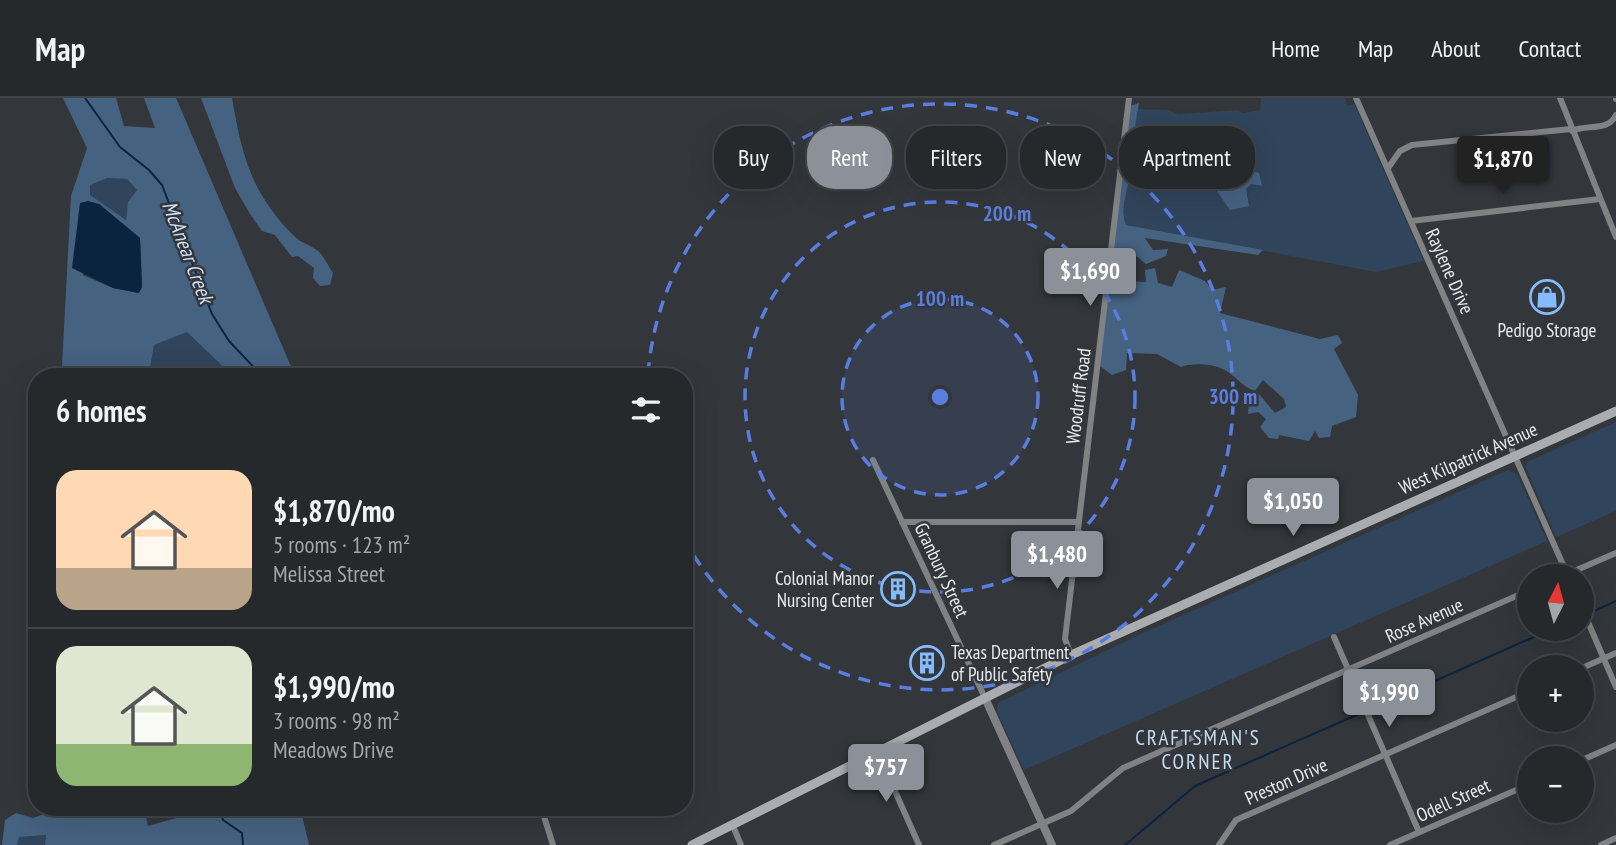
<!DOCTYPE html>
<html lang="en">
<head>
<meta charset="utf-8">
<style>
  body { margin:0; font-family:"PT Sans Narrow",sans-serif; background:#323538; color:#f1f3f6; height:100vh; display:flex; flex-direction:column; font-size:26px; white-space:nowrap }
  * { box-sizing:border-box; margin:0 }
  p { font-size:23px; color:#a4a6a9 }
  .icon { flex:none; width:38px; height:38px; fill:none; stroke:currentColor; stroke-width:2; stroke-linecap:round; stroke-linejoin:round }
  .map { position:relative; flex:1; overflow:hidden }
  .drawer { position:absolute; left:28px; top:270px; width:665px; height:448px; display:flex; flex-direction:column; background:#26292c; border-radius:28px; box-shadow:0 7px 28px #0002,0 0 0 2px #424548 }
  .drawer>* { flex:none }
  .top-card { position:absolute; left:714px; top:28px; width:665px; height:63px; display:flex; gap:14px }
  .needle { width:46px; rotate:6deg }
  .controls { position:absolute; left:1517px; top:466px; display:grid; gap:14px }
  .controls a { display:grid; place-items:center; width:77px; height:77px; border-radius:50%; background:#26292c; box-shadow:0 7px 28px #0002,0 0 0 2px #424548; font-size:35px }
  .price { position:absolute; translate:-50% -60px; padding:0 16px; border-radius:7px; background:#8c9099; color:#fff; font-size:23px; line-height:46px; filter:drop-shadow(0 2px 4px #0008) }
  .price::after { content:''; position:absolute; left:50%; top:42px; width:21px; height:16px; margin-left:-10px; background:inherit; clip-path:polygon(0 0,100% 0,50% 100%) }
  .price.current { background:#222; color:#fff }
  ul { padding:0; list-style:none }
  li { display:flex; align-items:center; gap:21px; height:175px; padding:0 28px }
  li+li { border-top:2px solid #424548 }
  li span { display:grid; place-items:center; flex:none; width:196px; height:140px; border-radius:21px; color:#555 }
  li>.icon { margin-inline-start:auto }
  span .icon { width:84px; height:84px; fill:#fffc; stroke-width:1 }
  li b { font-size:30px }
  h2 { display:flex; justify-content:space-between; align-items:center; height:84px; padding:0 28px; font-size:30px }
  .pill { padding:0 24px; border-radius:28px; background:#26292c; box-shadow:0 7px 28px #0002,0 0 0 2px #424548; font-size:24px; line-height:63px }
  .pill.current { background:#8c9099; color:#fff }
  header { display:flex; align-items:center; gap:42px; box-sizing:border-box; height:98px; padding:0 35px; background:#26292c; border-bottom:2px solid #424548 }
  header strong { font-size:33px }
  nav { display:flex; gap:38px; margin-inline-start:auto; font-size:24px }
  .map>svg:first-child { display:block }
</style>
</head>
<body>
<header>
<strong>Map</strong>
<nav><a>Home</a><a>Map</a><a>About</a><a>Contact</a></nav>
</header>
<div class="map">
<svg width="1616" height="747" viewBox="0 0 1616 747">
  <rect width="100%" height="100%" fill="#33373b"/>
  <g fill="#30445b" fill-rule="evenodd">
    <path d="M1261,0H1345L1347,8L1354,6L1424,163L1376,174L1126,127L1123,120L1135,11L1169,12L1178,16L1238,12L1243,15L1260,12ZM1228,59L1236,67L1259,75L1261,88L1251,86L1245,91L1250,104Z"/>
    <path d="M107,80L127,81L137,92L128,104L127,123L90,97V87Z"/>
    <path d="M188,233L233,278H107L103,275H149L154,247Z"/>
    <path d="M1616,324V413L1556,439L1526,369L1527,364Z"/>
    <path d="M1508,372L1517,376L1547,443L1024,672L997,614L998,605L1143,535Z"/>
    <path d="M46,737L45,747H17L19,739Z"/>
  </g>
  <g fill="#466281" fill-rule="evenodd">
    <path d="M63,0H116L124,28L155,30L144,0H176L295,278H233L187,234L154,247L149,275H103L62,268L71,98L87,50ZM107,80L127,81L137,92L128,104L126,122L90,97V87ZM99,106L140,140L142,189L138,195L113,190L83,177Z"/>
    <path d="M201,0H232C242,58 251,95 295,139C301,145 311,147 318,153C324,158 328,168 333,175L330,187L320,188L313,180L314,170L298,158L292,159L275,137L262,133L250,116L235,90Z"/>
    <path d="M1139,5L1128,69C1132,88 1118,109 1126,127L1263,152L1258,157L1145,140L1153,152L1168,151L1166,158L1146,166L1134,156L1123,164L1119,177L1127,183L1146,184L1145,172L1155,170L1158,185L1172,189L1179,172L1205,183L1212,192L1226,189L1220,215L1320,241L1338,237L1342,245L1334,251L1358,297L1356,319L1332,328L1330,339L1319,340L1315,333L1309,343L1279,337L1278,341L1269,340L1260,329L1266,321L1258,314L1248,316L1249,298L1259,296L1275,315L1286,309L1284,301L1263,282L1255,293C1243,289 1238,281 1228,274C1218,266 1192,264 1181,269L1157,256L1127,255L1126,272L1112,277L1100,268L1130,8Z"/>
    <path d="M1228,58L1236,67L1259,75L1262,88L1251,86L1246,91L1249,108L1230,112L1207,79L1210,70Z"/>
    <path d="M63,709H144L148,728L176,720L178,709H300L309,747H45L46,737L19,739L17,747H2L5,722L16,715L33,720Z"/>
  </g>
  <path fill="#0a2440" d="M88,103L99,106L140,140L142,189L139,195L113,190L72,170L80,105Z"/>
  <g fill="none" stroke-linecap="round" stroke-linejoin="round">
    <g stroke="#0a2440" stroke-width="2">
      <path d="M85,0L120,49L149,72L162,87L212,216L229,243L262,278"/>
      <path d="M1590,515L1616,503"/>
      <path d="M1372,611L1554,530"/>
      <path d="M220,709L223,722L242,735L243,747"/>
      <path d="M1125,747L1195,688L1361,615"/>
    </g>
    <g stroke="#808284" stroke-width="6">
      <path d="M1356,0L1568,478"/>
      <path d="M1560,0L1616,139"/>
      <path d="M1616,0V1"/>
      <path d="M1572,33C1587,26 1608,34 1616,17"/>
      <path d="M1388,70L1400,53L1412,47L1571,31"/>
      <path d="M1411,123L1600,101"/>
      <path d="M873,362L985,600"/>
      <path d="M902,424H1078"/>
      <path d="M1565,477L1616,455"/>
      <path d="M1582,510L1616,589"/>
      <path d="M1334,539L1419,734"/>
      <path d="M1071,557L1065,541L1129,0"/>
      <path d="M1582,570L1616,555"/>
      <path d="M878,655L919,747"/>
      <path d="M1582,662L1616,647"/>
      <path d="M541,709L553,747"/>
      <path d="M733,728L741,747"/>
      <path d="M994,747L1071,713L1123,670L1530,492"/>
      <path d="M1219,747L1236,722L1530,593"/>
      <path d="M1390,747L1530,686"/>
      <path d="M1601,747L1616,740"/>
    </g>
    <path stroke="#808284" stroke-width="8" d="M985,600L1052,747"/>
    <path stroke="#aaadb0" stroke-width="9" d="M692,747L1071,557L1616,313"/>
  </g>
  <circle cx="940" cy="299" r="98" fill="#5a7edf" fill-opacity=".12"/>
  <g fill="none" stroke="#5a7edf" stroke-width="3.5" stroke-dasharray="12 9">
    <circle cx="940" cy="299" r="98"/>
    <circle cx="940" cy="299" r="195"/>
    <path d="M648 276A293 293 0 1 1 685 443"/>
  </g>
  <defs>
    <g id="shop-ring" transform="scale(1.75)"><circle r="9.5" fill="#33373b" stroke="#84bcfb" stroke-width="1.5"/><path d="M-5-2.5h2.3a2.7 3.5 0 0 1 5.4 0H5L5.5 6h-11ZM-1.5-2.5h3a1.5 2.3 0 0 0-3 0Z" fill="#84bcfb"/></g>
    <g id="building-ring" transform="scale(1.75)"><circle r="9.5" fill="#33373b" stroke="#84bcfb" stroke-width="1.5"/><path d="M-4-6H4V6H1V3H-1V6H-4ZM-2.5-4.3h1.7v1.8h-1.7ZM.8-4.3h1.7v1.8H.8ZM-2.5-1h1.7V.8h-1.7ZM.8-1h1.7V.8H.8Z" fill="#84bcfb"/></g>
  </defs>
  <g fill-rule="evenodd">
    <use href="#shop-ring" x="1547" y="199"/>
    <use href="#building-ring" x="898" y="491"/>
    <use href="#building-ring" x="927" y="565"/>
  </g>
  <g text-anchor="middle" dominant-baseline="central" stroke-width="5" stroke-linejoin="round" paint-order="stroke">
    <g font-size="19" fill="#eaedef" stroke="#33373b">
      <text transform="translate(1450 173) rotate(66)">Raylene Drive</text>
      <text transform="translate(1078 298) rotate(-83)">Woodruff Road</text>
      <text transform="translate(1468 360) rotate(-24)">West Kilpatrick Avenue</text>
      <text transform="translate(942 472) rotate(65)">Granbury Street</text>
      <text transform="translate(1424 522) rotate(-24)">Rose Avenue</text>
      <text transform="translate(1286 683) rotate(-24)">Preston Drive</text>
      <text transform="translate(1453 702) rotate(-24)">Odell Street</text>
    </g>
    <g font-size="19" fill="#eaedef" stroke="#33373b">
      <text x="1547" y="232">Pedigo Storage</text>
      <text x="874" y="480" text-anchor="end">Colonial Manor<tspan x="874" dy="22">Nursing Center</tspan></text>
      <text x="951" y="554" text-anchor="start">Texas Department<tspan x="951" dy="22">of Public Safety</tspan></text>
    </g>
    <g font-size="21" font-style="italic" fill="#ccdff5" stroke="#33373b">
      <text transform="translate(188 154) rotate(69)">McAnear Creek</text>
    </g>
    <g font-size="21" letter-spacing="2" fill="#c7dbf3" stroke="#33373b">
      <text x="1198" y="639">CRAFTSMAN'S<tspan x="1198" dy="24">CORNER</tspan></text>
    </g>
  </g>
  <circle cx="940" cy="299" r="10" fill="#5a7edf" stroke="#33373b" stroke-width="3.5"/>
  <g font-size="21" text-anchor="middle" font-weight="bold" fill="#5a7edf" stroke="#33373b" stroke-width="5" stroke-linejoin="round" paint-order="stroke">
    <text x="1007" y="123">200 m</text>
    <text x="940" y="208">100 m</text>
    <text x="1233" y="306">300 m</text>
  </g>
</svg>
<div class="controls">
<a><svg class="needle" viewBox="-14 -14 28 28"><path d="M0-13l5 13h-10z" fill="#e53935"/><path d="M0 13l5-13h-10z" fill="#a4a6a9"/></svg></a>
<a>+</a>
<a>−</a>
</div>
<b class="price current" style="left:1503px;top:98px">$1,870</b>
<b class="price" style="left:1090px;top:210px">$1,690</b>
<b class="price" style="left:1293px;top:440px">$1,050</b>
<b class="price" style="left:1057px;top:493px">$1,480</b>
<b class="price" style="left:1389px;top:631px">$1,990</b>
<b class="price" style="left:886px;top:706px">$757</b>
<div class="top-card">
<a class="pill">Buy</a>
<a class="pill current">Rent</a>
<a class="pill">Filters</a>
<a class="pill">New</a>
<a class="pill">Apartment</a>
</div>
<section class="drawer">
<h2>6 homes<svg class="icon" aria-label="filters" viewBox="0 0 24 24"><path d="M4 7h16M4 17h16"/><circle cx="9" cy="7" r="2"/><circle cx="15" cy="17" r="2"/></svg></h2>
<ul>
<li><span style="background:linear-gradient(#ffd9b3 70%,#b9a48a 0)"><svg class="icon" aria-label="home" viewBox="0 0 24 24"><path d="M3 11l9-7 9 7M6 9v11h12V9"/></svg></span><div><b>$1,870/mo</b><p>5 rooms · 123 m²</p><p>Melissa Street</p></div></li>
<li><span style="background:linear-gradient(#dfe7d0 70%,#8fb573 0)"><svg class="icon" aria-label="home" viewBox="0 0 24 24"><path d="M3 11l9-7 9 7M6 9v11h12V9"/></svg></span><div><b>$1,990/mo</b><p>3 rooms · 98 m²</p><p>Meadows Drive</p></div></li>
</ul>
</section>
</div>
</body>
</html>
